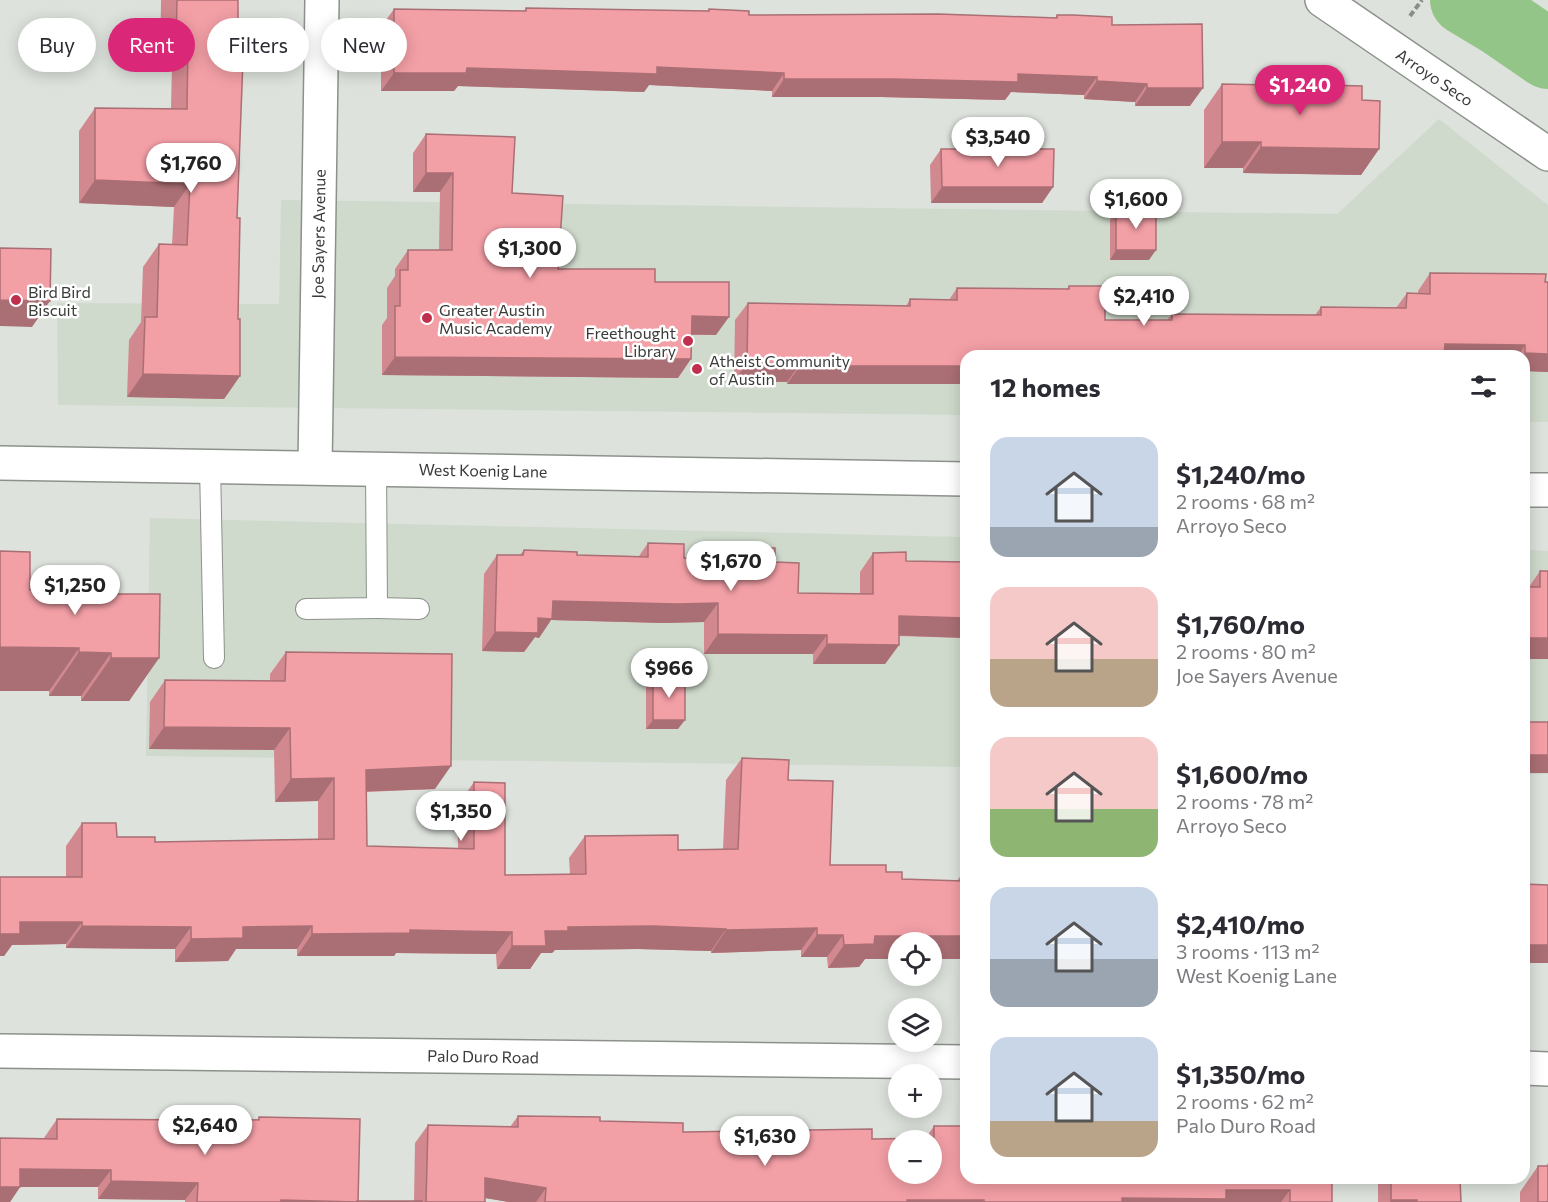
<!DOCTYPE html>
<html lang="en">
<head>
<meta charset="utf-8">
<style>
  body { margin:0; font-family:Commissioner,sans-serif; background:#f2f2f3; color:#2b2b33; height:100vh; display:flex; flex-direction:column; font-size:22px; white-space:nowrap }
  * { box-sizing:border-box; margin:0 }
  p { font-size:20px; color:#7c7c81 }
  .icon { flex:none; width:33px; height:33px; fill:none; stroke:currentColor; stroke-width:2; stroke-linecap:round; stroke-linejoin:round }
  .map { position:relative; flex:1; overflow:hidden }
  .panel { position:absolute; left:960px; top:350px; width:570px; height:834px; display:flex; flex-direction:column; background:#fff; border-radius:18px; box-shadow:0 3px 15px #0003 }
  .panel>* { flex:none }
  .top-card { position:absolute; left:18px; top:18px; width:570px; height:54px; display:flex; gap:12px }
  .tools { position:absolute; left:888px; top:932px; display:grid; gap:12px }
  .tools a { display:grid; place-items:center; width:54px; height:54px; border-radius:50%; background:#fff; box-shadow:0 3px 15px #0003; font-size:30px }
  .price { position:absolute; translate:-50% -51px; padding:0 14px; border-radius:21px; background:#fff; color:#222; font-size:20px; line-height:39px; filter:drop-shadow(0 2px 3px #0008) }
  .price::after { content:''; position:absolute; left:50%; top:36px; width:18px; height:14px; margin-left:-9px; background:inherit; clip-path:polygon(0 0,100% 0,50% 100%) }
  .price.on { background:#db2777; color:#fff }
  ul { padding:0; list-style:none }
  li { display:flex; align-items:center; gap:18px; height:150px; padding:0 30px }
  li span { display:grid; place-items:center; flex:none; width:168px; height:120px; border-radius:18px; color:#555 }
  li>.icon { margin-inline-start:auto }
  span .icon { width:72px; height:72px; fill:#fffc; stroke-width:1 }
  li b { font-size:26px }
  h2 { display:flex; justify-content:space-between; align-items:center; height:72px; padding:0 30px; font-size:26px }
  .tag { padding:0 21px; border-radius:27px; background:#fff; box-shadow:0 3px 15px #0003; font-size:21px; line-height:54px }
  .tag.on { background:#db2777; color:#fff }
  .map>svg:first-child { display:block }
</style>
</head>
<body>
<div class="map">
<svg width="1548" height="1202" viewBox="0 0 1548 1202">
  <rect width="100%" height="100%" fill="#dde3dc"/>
  <g fill="#cfdacc">
    <path d="M1439,119L1548,205V422H1524V356H966V415L58,405L57,303L279,304L281,200L1337,214Z"/>
    <path d="M150,518L966,537V767L146,756Z"/>
    <path d="M1524,550L1548,551V774L1524,775Z"/>
  </g>
  <g fill="none" stroke-linecap="round" stroke-linejoin="round">
    <path stroke="#93c588" stroke-width="70" d="M1465,0L1500,21L1548,54"/>
    <g stroke="#8c928b" stroke-width="22">
      <g id="lane">
        <path d="M210,466L214,658"/>
        <path d="M377,608L419,609"/>
        <path d="M306,609L377,608L376,468"/>
      </g>
    </g>
    <g stroke="#8c928b" stroke-width="36">
      <g id="street">
        <path d="M1322,0L1548,154"/>
        <path d="M315,467L322,0"/>
        <path d="M0,1051L966,1062"/>
        <path d="M1524,1068L1548,1069"/>
      </g>
    </g>
    <g stroke="#8c928b" stroke-width="36">
      <g id="primary">
        <path d="M0,463L966,479"/>
        <path d="M1524,490H1548"/>
      </g>
    </g>
    <path stroke="#8a8e89" stroke-width="4" stroke-dasharray="6 3" stroke-linecap="butt" d="M1410,16L1422,0"/>
    <use href="#lane" stroke="#fff" stroke-width="20"/>
    <use href="#street" stroke="#fff" stroke-width="33"/>
    <use href="#primary" stroke="#fff" stroke-width="33"/>
  </g>
  <g fill="#d1898f">
    <path d="M161,0H238L237,218L238,319L240,376L224,399L127,397L129,340L141,322L143,267L159,244L172,245L174,207L79,203V131L95,108L171,109L172,64H160Z"/>
    <path d="M526,8L707,11L709,9L749,15L1055,18L1057,15L1112,25L1190,106H1135V102L1084,99V95L1011,92L1005,100L881,97H772V91L649,85L644,92L458,86L454,91H381V27L394,9L524,11Z"/>
    <path d="M1280,79L1323,85L1362,100L1379,149L1361,175L1243,173V168H1204V110L1222,84L1275,85Z"/>
    <path d="M426,134L512,193L558,269L655,282L716,335H692L678,378L382,375V325L387,318V288L395,276V269L408,250H439L440,192H413V153Z"/>
    <path d="M941,149L1053,187L1042,203H931L930,165Z"/>
    <path d="M1116,211L1149,260H1110V220Z"/>
    <path d="M1430,273L1546,274L1548,372L1524,371V356H966L787,384V382L734,381L735,320L748,303L906,306L910,299L949,300L957,288L1067,289L1069,286L1105,320H1167L1172,314L1315,315L1321,307L1396,308L1407,293H1418V291Z"/>
    <path d="M648,543L684,558H736L744,548L775,562L798,593L860,594V572L873,553L906,561L966,562V638L899,636V645L885,664H813V654H704V622L664,623L551,620L539,638L535,637L524,652L482,651L484,574L497,555H520L524,550L577,555L639,556Z"/>
    <path d="M0,551L30,590L88,594L159,658L129,701H81V696H49V691H0Z"/>
    <path d="M1540,571L1548,659H1524V587H1529Z"/>
    <path d="M286,652L435,789L366,792L367,846L458,848V805L474,782L505,875L570,874L569,858L585,836L678,850L723,849L726,780L742,758L788,780L830,865L886,872L902,879L957,881L963,872H966V959H932V942H898V959H865L859,967L828,968L827,957H801V950L711,953V951L638,949L555,950L552,953H541L530,969H497L496,954L396,953L394,956H297V949H236L228,961L175,962V949L66,948V944L12,945L4,956H0V877H66V846L82,823L117,837L155,842L318,839V801L275,802L274,750L149,749L150,702L165,680L270,681V674Z"/>
    <path d="M653,678L678,729H646V687Z"/>
    <path d="M518,1116L600,1121L683,1132L872,1139H925L934,1126L965,1134L1332,1178V1202H509L485,1198V1202H185V1200L98,1199V1187H20L10,1202H0L57,1119L198,1120L200,1118L257,1120L259,1117L358,1201H414L415,1143L428,1125L510,1127Z"/>
    <path d="M1548,1163V1202H1520V1192L1538,1166H1546Z"/>
    <path d="M1378,1178H1460L1461,1202H1378Z"/>
  </g>
  <g fill="#aa6f74">
    <path d="M176,41L188,42L172,64H160Z"/>
    <path d="M657,67L784,73L772,91L649,85L644,92L458,86L454,91H381L394,73L467,68Z"/>
    <path d="M1018,74L1097,77L1084,95L1011,92L1005,100L881,97H772L784,79Z"/>
    <path d="M1097,81L1147,84L1135,102L1084,99Z"/>
    <path d="M1147,88H1203L1190,106H1135Z"/>
    <path d="M1222,142H1261L1243,168H1204Z"/>
    <path d="M1261,147L1379,149L1361,175L1243,173Z"/>
    <path d="M426,173H453L440,192H413Z"/>
    <path d="M95,180L190,184L174,207L79,203Z"/>
    <path d="M942,187H1053L1042,203H931Z"/>
    <path d="M1116,250H1156L1149,260H1110Z"/>
    <path d="M0,300L50,301L32,327L0,326Z"/>
    <path d="M692,316L729,317L716,335L679,334Z"/>
    <path d="M1445,344L1525,345L1518,356H1374L1375,354Z"/>
    <path d="M1525,353L1548,354V372L1524,371V356Z"/>
    <path d="M395,357L691,359L678,378L382,375Z"/>
    <path d="M747,363L800,364L787,382L734,381Z"/>
    <path d="M800,366H966V384H787Z"/>
    <path d="M143,374L240,376L224,399L127,397Z"/>
    <path d="M553,601L718,603L704,622L664,623L551,620L539,638L535,637L524,652L482,651L495,632L538,618Z"/>
    <path d="M899,616L966,618V638L885,635Z"/>
    <path d="M718,634L827,635L813,654H704Z"/>
    <rect x="1524" y="638" width="24" height="21"/>
    <path d="M827,644L899,645L885,664H813Z"/>
    <path d="M0,647L79,648L49,691H0Z"/>
    <path d="M79,652L111,653L81,696H49Z"/>
    <path d="M111,658H159L129,701H81Z"/>
    <path d="M653,720H685L678,729H646Z"/>
    <path d="M164,727L290,728L274,750L149,749Z"/>
    <rect x="1524" y="755" width="24" height="18"/>
    <path d="M451,766L435,789L350,792L366,770Z"/>
    <path d="M334,778L318,801L275,802L291,779Z"/>
    <path d="M20,922H82L66,944L12,945L4,956H0V934Z"/>
    <path d="M82,926L191,927L175,949L66,948Z"/>
    <path d="M312,926L297,949H236L228,961L175,962L191,939L243,927Z"/>
    <path d="M653,926L726,929L711,951L638,949L555,950L552,953H541L530,969H497L512,946L545,931L568,927Z"/>
    <path d="M817,928L801,950L711,953L726,930Z"/>
    <path d="M410,930L512,932L496,954L396,953L394,956H297L312,934Z"/>
    <path d="M817,935H843L827,957H801Z"/>
    <path d="M875,936H966V959H932V942H898V959H865L859,967L828,968L844,945Z"/>
    <path d="M1529,945H1548V963H1524V948Z"/>
    <path d="M20,1169L111,1170L98,1187H20L10,1202H0V1187Z"/>
    <path d="M485,1178L546,1188L536,1202H509L473,1196Z"/>
    <path d="M111,1181L198,1183L185,1200L98,1199Z"/>
    <path d="M1226,1190H1290L1281,1202H1119L1122,1198Z"/>
    <path d="M281,1200L358,1202H280Z"/>
    <path d="M907,1200H984L983,1202H905Z"/>
    <path d="M1391,1200H1417L1416,1202H1390Z"/>
  </g>
  <g fill="#f39fa6" stroke="#aa6f74" stroke-width="1.5" fill-rule="evenodd">
    <path d="M177,0H238V33H244L237,218H240L238,319H240V376L143,374L145,317H157L159,244L187,245L190,184L95,180V108L187,109L188,42L176,41Z"/>
    <path d="M526,8L709,11V9L749,11V15L938,14L1057,18V15H1073L1112,17V25L1202,24L1203,88H1147V84L1097,81V77L1018,74V82L893,79H784V73L657,67V74L467,68L466,73H394V9L526,11Z"/>
    <path d="M1280,79L1323,80V85L1362,86V100L1380,101L1379,149L1261,147V142H1222V84L1279,85Z"/>
    <path d="M426,134L515,137L512,193L563,196L558,269H655V282H729V317L692,316L691,359L395,357V306H400V270H408V250H452L453,173H426Z"/>
    <path d="M941,149H1054L1053,187H942Z"/>
    <rect x="1116" y="211" width="40" height="39"/>
    <path d="M0,248L51,249L50,301L0,300Z"/>
    <path d="M1430,273L1546,274L1545,282H1548V354L1525,353V345L1445,344L1444,355L1375,354V356H966V366H800V364L747,363L748,303L910,306V299L957,300V288L1069,289V286H1105V320H1172V314L1321,315V307L1406,308L1407,293L1430,294Z"/>
    <path d="M648,543L684,544V558H744V548H775V562L799,563L798,593L873,594V553L906,552V561L966,562V618L899,616V645L827,644V635L718,634V603L677,604L553,601L552,619L538,618V633L495,632L497,555H523L524,550L577,552V555L648,557Z"/>
    <path d="M0,551L30,552V590H87L88,594H160L159,658H111V653L79,652V648L0,647Z"/>
    <path d="M1540,571H1548V638H1524V587H1540Z"/>
    <path d="M286,652L452,654L451,766L366,770L367,846L474,849V782L505,783V875L586,874L585,836L678,835V850L738,849L742,758L789,760L788,780L833,781L830,865H886V872H902V879L963,881V872H966V936H875L874,944L844,945L843,935H817V928L726,930V929L653,926L568,927V931H545L546,946H512V932L410,930V933L312,934V926L243,927V938L191,939V927L82,926V922H20V934H0V877H82V823H116L117,837H155V842L334,839V778L291,779L290,728L164,727L165,680L285,681Z"/>
    <rect x="653" y="678" width="32" height="42"/>
    <rect x="1524" y="722" width="24" height="33"/>
    <path d="M1524,884L1548,885V945H1529V948H1524Z"/>
    <path d="M518,1116L600,1117V1121L683,1123V1132L872,1129V1139L934,1138V1126H965V1134H966V1178H1332V1202H1290V1190H1226V1199L1122,1198V1202H984V1200H907V1202H545L546,1188L485,1178V1202H426L428,1125L518,1127ZM898,1140H932V1173H898Z"/>
    <path d="M259,1117L360,1119L358,1202L281,1200V1202H197L198,1183L111,1181V1170L20,1169V1187H0V1138L57,1139V1119L200,1120V1118L259,1120Z"/>
    <rect x="1538" y="1166" width="10" height="36"/>
    <path d="M1391,1178H1460L1461,1202H1417V1200H1391Z"/>
    <path d="M356,1201H422V1202Z"/>
  </g>
  <g fill="#c02f4d" stroke="#fff" stroke-width="2">
    <circle cx="16" cy="300" r="6"/>
    <circle cx="427" cy="318" r="6"/>
    <circle cx="688" cy="341" r="6"/>
    <circle cx="697" cy="369" r="6"/>
  </g>
  <g text-anchor="middle" dominant-baseline="central" stroke-width="5" stroke-linejoin="round" paint-order="stroke">
    <g font-size="16" fill="#393b38" stroke="#fff">
      <text transform="translate(1435 77) rotate(34)">Arroyo Seco</text>
      <text transform="translate(318 234) rotate(-89)">Joe Sayers Avenue</text>
      <text transform="translate(483 470) rotate(1)">West Koenig Lane</text>
      <text transform="translate(483 1056) rotate(1)">Palo Duro Road</text>
    </g>
    <g font-size="16" fill="#393b38" stroke="#fff" text-anchor="start">
      <text x="28" y="291">Bird Bird<tspan x="28" dy="18">Biscuit</tspan></text>
      <text x="439" y="309">Greater Austin<tspan x="439" dy="18">Music Academy</tspan></text>
      <text x="676" y="332" text-anchor="end">Freethought<tspan x="676" dy="18">Library</tspan></text>
      <text x="709" y="360">Atheist Community<tspan x="709" dy="18">of Austin</tspan></text>
    </g>
  </g>
</svg>
<div class="tools">
<a><svg class="icon" aria-label="locate" viewBox="0 0 24 24"><circle cx="12" cy="12" r="6"/><path d="M12 2v4M12 18v4M2 12h4M18 12h4"/></svg></a>
<a><svg class="icon" aria-label="layers" viewBox="0 0 24 24"><path d="M12 4l9 5-9 5-9-5zM3 14l9 5 9-5"/></svg></a>
<a>+</a>
<a>−</a>
</div>
<b class="price on" style="left:1300px;top:116px">$1,240</b>
<b class="price" style="left:998px;top:168px">$3,540</b>
<b class="price" style="left:191px;top:194px">$1,760</b>
<b class="price" style="left:1136px;top:230px">$1,600</b>
<b class="price" style="left:530px;top:279px">$1,300</b>
<b class="price" style="left:1144px;top:327px">$2,410</b>
<b class="price" style="left:731px;top:592px">$1,670</b>
<b class="price" style="left:75px;top:616px">$1,250</b>
<b class="price" style="left:669px;top:699px">$966</b>
<b class="price" style="left:461px;top:842px">$1,350</b>
<b class="price" style="left:205px;top:1156px">$2,640</b>
<b class="price" style="left:765px;top:1167px">$1,630</b>
<div class="top-card">
<a class="tag">Buy</a>
<a class="tag on">Rent</a>
<a class="tag">Filters</a>
<a class="tag">New</a>
</div>
<section class="panel">
<h2>12 homes<svg class="icon" aria-label="filters" viewBox="0 0 24 24"><path d="M4 7h16M4 17h16"/><circle cx="9" cy="7" r="2"/><circle cx="15" cy="17" r="2"/></svg></h2>
<ul>
<li><span style="background:linear-gradient(#c9d6e8 75%,#9aa5b1 0)"><svg class="icon" aria-label="home" viewBox="0 0 24 24"><path d="M3 11l9-7 9 7M6 9v11h12V9"/></svg></span><div><b>$1,240/mo</b><p>2 rooms · 68 m²</p><p>Arroyo Seco</p></div></li>
<li><span style="background:linear-gradient(#f6c9c9 60%,#b9a48a 0)"><svg class="icon" aria-label="home" viewBox="0 0 24 24"><path d="M3 11l9-7 9 7M6 9v11h12V9"/></svg></span><div><b>$1,760/mo</b><p>2 rooms · 80 m²</p><p>Joe Sayers Avenue</p></div></li>
<li><span style="background:linear-gradient(#f6c9c9 60%,#8fb573 0)"><svg class="icon" aria-label="home" viewBox="0 0 24 24"><path d="M3 11l9-7 9 7M6 9v11h12V9"/></svg></span><div><b>$1,600/mo</b><p>2 rooms · 78 m²</p><p>Arroyo Seco</p></div></li>
<li><span style="background:linear-gradient(#c9d6e8 60%,#9aa5b1 0)"><svg class="icon" aria-label="home" viewBox="0 0 24 24"><path d="M3 11l9-7 9 7M6 9v11h12V9"/></svg></span><div><b>$2,410/mo</b><p>3 rooms · 113 m²</p><p>West Koenig Lane</p></div></li>
<li><span style="background:linear-gradient(#c9d6e8 70%,#b9a48a 0)"><svg class="icon" aria-label="home" viewBox="0 0 24 24"><path d="M3 11l9-7 9 7M6 9v11h12V9"/></svg></span><div><b>$1,350/mo</b><p>2 rooms · 62 m²</p><p>Palo Duro Road</p></div></li>
</ul>
</section>
</div>
</body>
</html>
